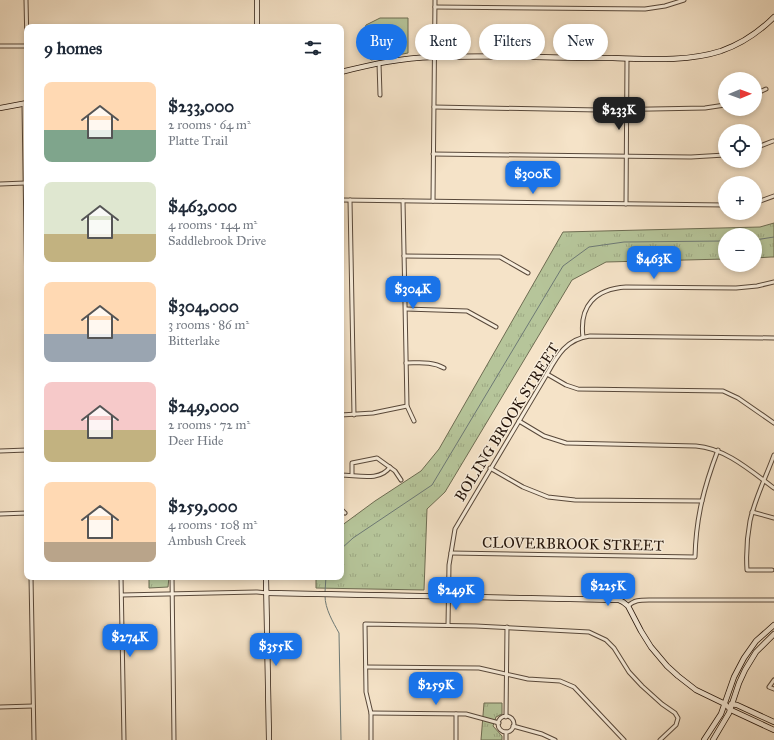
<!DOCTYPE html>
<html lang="en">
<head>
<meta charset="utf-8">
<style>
  body { margin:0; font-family:"IM FELL Great Primer",serif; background:#f6f6f7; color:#1f2937; height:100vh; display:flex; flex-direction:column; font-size:15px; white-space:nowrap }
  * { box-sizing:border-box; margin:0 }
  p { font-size:13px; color:#747a83 }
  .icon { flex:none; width:22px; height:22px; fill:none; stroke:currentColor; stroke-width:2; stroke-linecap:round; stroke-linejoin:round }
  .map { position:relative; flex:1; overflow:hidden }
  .drawer { position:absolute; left:24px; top:24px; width:320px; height:556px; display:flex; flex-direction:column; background:#fff; border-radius:8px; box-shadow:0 2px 6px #0003 }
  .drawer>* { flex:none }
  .guide { position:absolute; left:356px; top:24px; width:358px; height:36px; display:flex; gap:8px }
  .needle { width:26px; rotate:89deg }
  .buttons { position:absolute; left:718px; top:72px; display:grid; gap:8px }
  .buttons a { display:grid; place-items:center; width:44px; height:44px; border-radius:50%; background:#fff; box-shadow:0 2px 6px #0003; font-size:20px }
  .price { position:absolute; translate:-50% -34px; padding:0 9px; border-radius:8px; background:#1a73e8; color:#fff; font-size:13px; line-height:26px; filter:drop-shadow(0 1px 2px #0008) }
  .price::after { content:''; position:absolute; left:50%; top:24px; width:12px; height:9px; margin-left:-6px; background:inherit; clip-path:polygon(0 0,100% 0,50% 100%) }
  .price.current { background:#222; color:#fff }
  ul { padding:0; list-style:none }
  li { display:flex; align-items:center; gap:12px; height:100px; padding:0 20px }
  li span { display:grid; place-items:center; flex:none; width:112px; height:80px; border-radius:8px; color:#555 }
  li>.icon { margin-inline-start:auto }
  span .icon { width:48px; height:48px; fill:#fffc; stroke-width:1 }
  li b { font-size:17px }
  h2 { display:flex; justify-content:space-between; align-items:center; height:48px; padding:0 20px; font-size:17px }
  .chip { padding:0 14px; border-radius:18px; background:#fff; box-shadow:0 2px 6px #0003; font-size:14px; line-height:36px }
  .chip.current { background:#1a73e8; color:#fff }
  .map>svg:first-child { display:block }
</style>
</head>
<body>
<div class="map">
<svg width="774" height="740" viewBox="0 0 774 740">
  <defs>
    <pattern id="grass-tufts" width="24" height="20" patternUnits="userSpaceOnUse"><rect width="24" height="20" fill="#b6c59a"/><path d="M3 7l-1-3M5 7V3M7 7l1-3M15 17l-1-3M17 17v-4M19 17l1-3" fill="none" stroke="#9ca883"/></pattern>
  </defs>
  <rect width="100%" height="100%" fill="#f5e3c8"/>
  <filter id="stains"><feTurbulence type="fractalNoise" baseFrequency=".005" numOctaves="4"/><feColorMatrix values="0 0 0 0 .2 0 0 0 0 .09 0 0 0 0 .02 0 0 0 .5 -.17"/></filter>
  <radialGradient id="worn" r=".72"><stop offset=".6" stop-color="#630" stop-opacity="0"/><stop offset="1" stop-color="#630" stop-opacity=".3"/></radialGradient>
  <g fill="url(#grass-tufts)" stroke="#6d6c52">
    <path d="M774,223V257H771L755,258V235H725V259L606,262L572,280L445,492L427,509L424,590L316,588V577H341V526L375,501L421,471L439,449L563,232L760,227Z"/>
    <path d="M149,577H169L168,587L149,588Z"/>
    <path d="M484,703H502V714L496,717L493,726L502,736V740H481Z"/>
  </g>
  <path fill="#b6c59a" stroke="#6d6c52" d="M380,18H408V53L371,60L359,44L366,25Z"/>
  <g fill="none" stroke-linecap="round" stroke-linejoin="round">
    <g stroke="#6d7975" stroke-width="1">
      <path d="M755,240L774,237"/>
      <path d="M341,549L353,538L432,485L563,266L589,247L624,242L725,241"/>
      <path d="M325,592L326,577"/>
      <path d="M325,596C325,609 333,622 339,633L341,740"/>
    </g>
    <g stroke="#58483a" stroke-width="5">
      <g id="street">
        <path d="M435,7L645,9L665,6L684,0"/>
        <path d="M0,46H27L26,0"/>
        <path d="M379,63L380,95"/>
        <path d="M755,94L766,89"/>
        <path d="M24,104L27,299"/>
        <path d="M434,107L599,110L705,108L725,105"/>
        <path d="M755,148L773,141"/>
        <path d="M433,154L691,157L725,155"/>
        <path d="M0,184L25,183"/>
        <path d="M341,200L725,205"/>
        <path d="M350,200L354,415"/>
        <path d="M403,201L407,406L414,421"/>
        <path d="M433,201L435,0"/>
        <path d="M755,203L774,196"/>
        <path d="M626,204L627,59"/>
        <path d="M404,256L500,257L528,273"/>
        <path d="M406,309L467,311L496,327"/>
        <path d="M583,337C579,306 595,289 626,287L736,288L757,286L774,282"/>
        <path d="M406,363C419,363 432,361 444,368"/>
        <path d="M547,374L566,385L578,389L723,391L738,398L774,423"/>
        <path d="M341,415L373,413L407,406"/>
        <path d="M519,421L544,436L566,443L696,446C725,448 751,471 774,488"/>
        <path d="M0,451L27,450"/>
        <path d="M490,468L523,487L548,497L575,500L702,501"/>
        <path d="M341,475C357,475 380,482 390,467"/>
        <path d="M352,475V463L377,458L395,471L401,480"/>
        <path d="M341,509L345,513"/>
        <path d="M752,512L774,518"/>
        <path d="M0,514L27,513"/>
        <path d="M451,553L695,557C696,517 704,487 718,450"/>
        <path d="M772,570H747C746,554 747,537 750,521C755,498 766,477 774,455"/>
        <path d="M31,577L34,740"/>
        <path d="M121,577L124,740"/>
        <path d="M172,577L174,740"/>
        <path d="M122,595L257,592L267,593"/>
        <path d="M628,606C634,600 640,600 649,600H774"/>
        <path d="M448,625L449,565L455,529L547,374C557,356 566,339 590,336L774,338"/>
        <path d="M366,667L479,668L528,679L560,681L574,687L624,740"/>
        <path d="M774,680L769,687L774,689"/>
        <path d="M0,707L33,706"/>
        <path d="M371,713L466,714L499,723"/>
        <circle cx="506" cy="724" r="8"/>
        <path d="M506,717L507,627"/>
        <path d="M513,726L542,734L555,740"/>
        <path d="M506,732V740"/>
        <path d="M371,740V713L366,692L365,624L476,626L589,632L606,640L614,648L629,672L642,686L662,704L675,713L678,718L676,725L660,740"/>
        <path d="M456,740V714"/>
      </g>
    </g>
    <g stroke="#24140a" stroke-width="6">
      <g id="secondary">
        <path d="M257,0V27"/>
        <path d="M341,72C373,64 401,58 434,57C493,55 553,58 613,58C648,59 687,62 721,51C741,44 759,32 774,17"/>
        <path d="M0,108L27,103"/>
        <path d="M266,577L269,740"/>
        <path d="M267,593L619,600L623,602L628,606L641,631L651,647L667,666L678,676L696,690L725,704L731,710L774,730"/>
        <path d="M731,704L737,705L774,722"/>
        <path d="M704,740L721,714L734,677L744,658L756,641L774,625"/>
        <path d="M713,740L729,713L739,683L745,670L756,652L774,634"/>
      </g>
    </g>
    <use href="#street" stroke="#f8eddb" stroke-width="3"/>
    <use href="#secondary" stroke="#f8eddb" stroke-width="4.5"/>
  </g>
  <g text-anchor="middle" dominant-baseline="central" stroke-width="3" stroke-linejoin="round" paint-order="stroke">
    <g font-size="15" fill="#24140a" stroke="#f8eddb">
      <text transform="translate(507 422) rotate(-58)">BOLING BROOK STREET</text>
      <text transform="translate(573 544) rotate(1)">CLOVERBROOK STREET</text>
    </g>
  </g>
  <rect width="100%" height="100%" filter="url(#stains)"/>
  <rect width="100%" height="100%" fill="url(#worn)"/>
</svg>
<div class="buttons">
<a><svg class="needle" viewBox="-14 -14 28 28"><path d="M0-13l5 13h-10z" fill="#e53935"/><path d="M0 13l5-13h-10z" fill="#747a83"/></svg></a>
<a><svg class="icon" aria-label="locate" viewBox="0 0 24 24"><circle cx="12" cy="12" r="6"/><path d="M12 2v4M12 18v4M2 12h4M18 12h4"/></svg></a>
<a>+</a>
<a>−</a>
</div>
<b class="price current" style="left:619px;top:131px">$233K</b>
<b class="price" style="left:533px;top:195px">$300K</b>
<b class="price" style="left:654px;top:280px">$463K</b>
<b class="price" style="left:413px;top:310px">$304K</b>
<b class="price" style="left:608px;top:607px">$225K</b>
<b class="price" style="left:456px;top:611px">$249K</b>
<b class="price" style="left:130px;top:658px">$274K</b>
<b class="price" style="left:276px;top:667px">$355K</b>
<b class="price" style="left:436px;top:706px">$259K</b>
<div class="guide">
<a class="chip current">Buy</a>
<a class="chip">Rent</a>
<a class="chip">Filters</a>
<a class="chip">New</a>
</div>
<section class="drawer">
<h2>9 homes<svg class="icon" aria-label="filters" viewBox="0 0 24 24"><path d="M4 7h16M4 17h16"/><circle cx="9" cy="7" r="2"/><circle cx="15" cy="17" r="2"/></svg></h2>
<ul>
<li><span style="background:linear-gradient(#ffd9b3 60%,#7fa58c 0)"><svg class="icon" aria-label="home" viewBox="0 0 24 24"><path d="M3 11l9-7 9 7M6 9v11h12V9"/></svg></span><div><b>$233,000</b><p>2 rooms · 64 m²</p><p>Platte Trail</p></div></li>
<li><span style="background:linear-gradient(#dfe7d0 65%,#c2b280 0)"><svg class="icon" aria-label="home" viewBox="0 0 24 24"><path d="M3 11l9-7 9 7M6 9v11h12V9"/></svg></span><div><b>$463,000</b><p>4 rooms · 144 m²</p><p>Saddlebrook Drive</p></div></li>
<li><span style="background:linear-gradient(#ffd9b3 65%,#9aa5b1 0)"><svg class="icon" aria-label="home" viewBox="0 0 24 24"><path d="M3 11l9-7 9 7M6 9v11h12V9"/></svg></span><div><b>$304,000</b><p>3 rooms · 86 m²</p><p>Bitterlake</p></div></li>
<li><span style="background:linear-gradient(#f6c9c9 60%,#c2b280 0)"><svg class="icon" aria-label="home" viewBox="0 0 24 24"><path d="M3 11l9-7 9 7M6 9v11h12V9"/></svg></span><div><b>$249,000</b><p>2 rooms · 72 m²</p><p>Deer Hide</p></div></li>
<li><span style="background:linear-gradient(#ffd9b3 75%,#b9a48a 0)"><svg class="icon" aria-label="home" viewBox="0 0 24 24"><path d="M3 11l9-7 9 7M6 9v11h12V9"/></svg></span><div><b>$259,000</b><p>4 rooms · 108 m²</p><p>Ambush Creek</p></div></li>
</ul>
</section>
</div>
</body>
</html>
